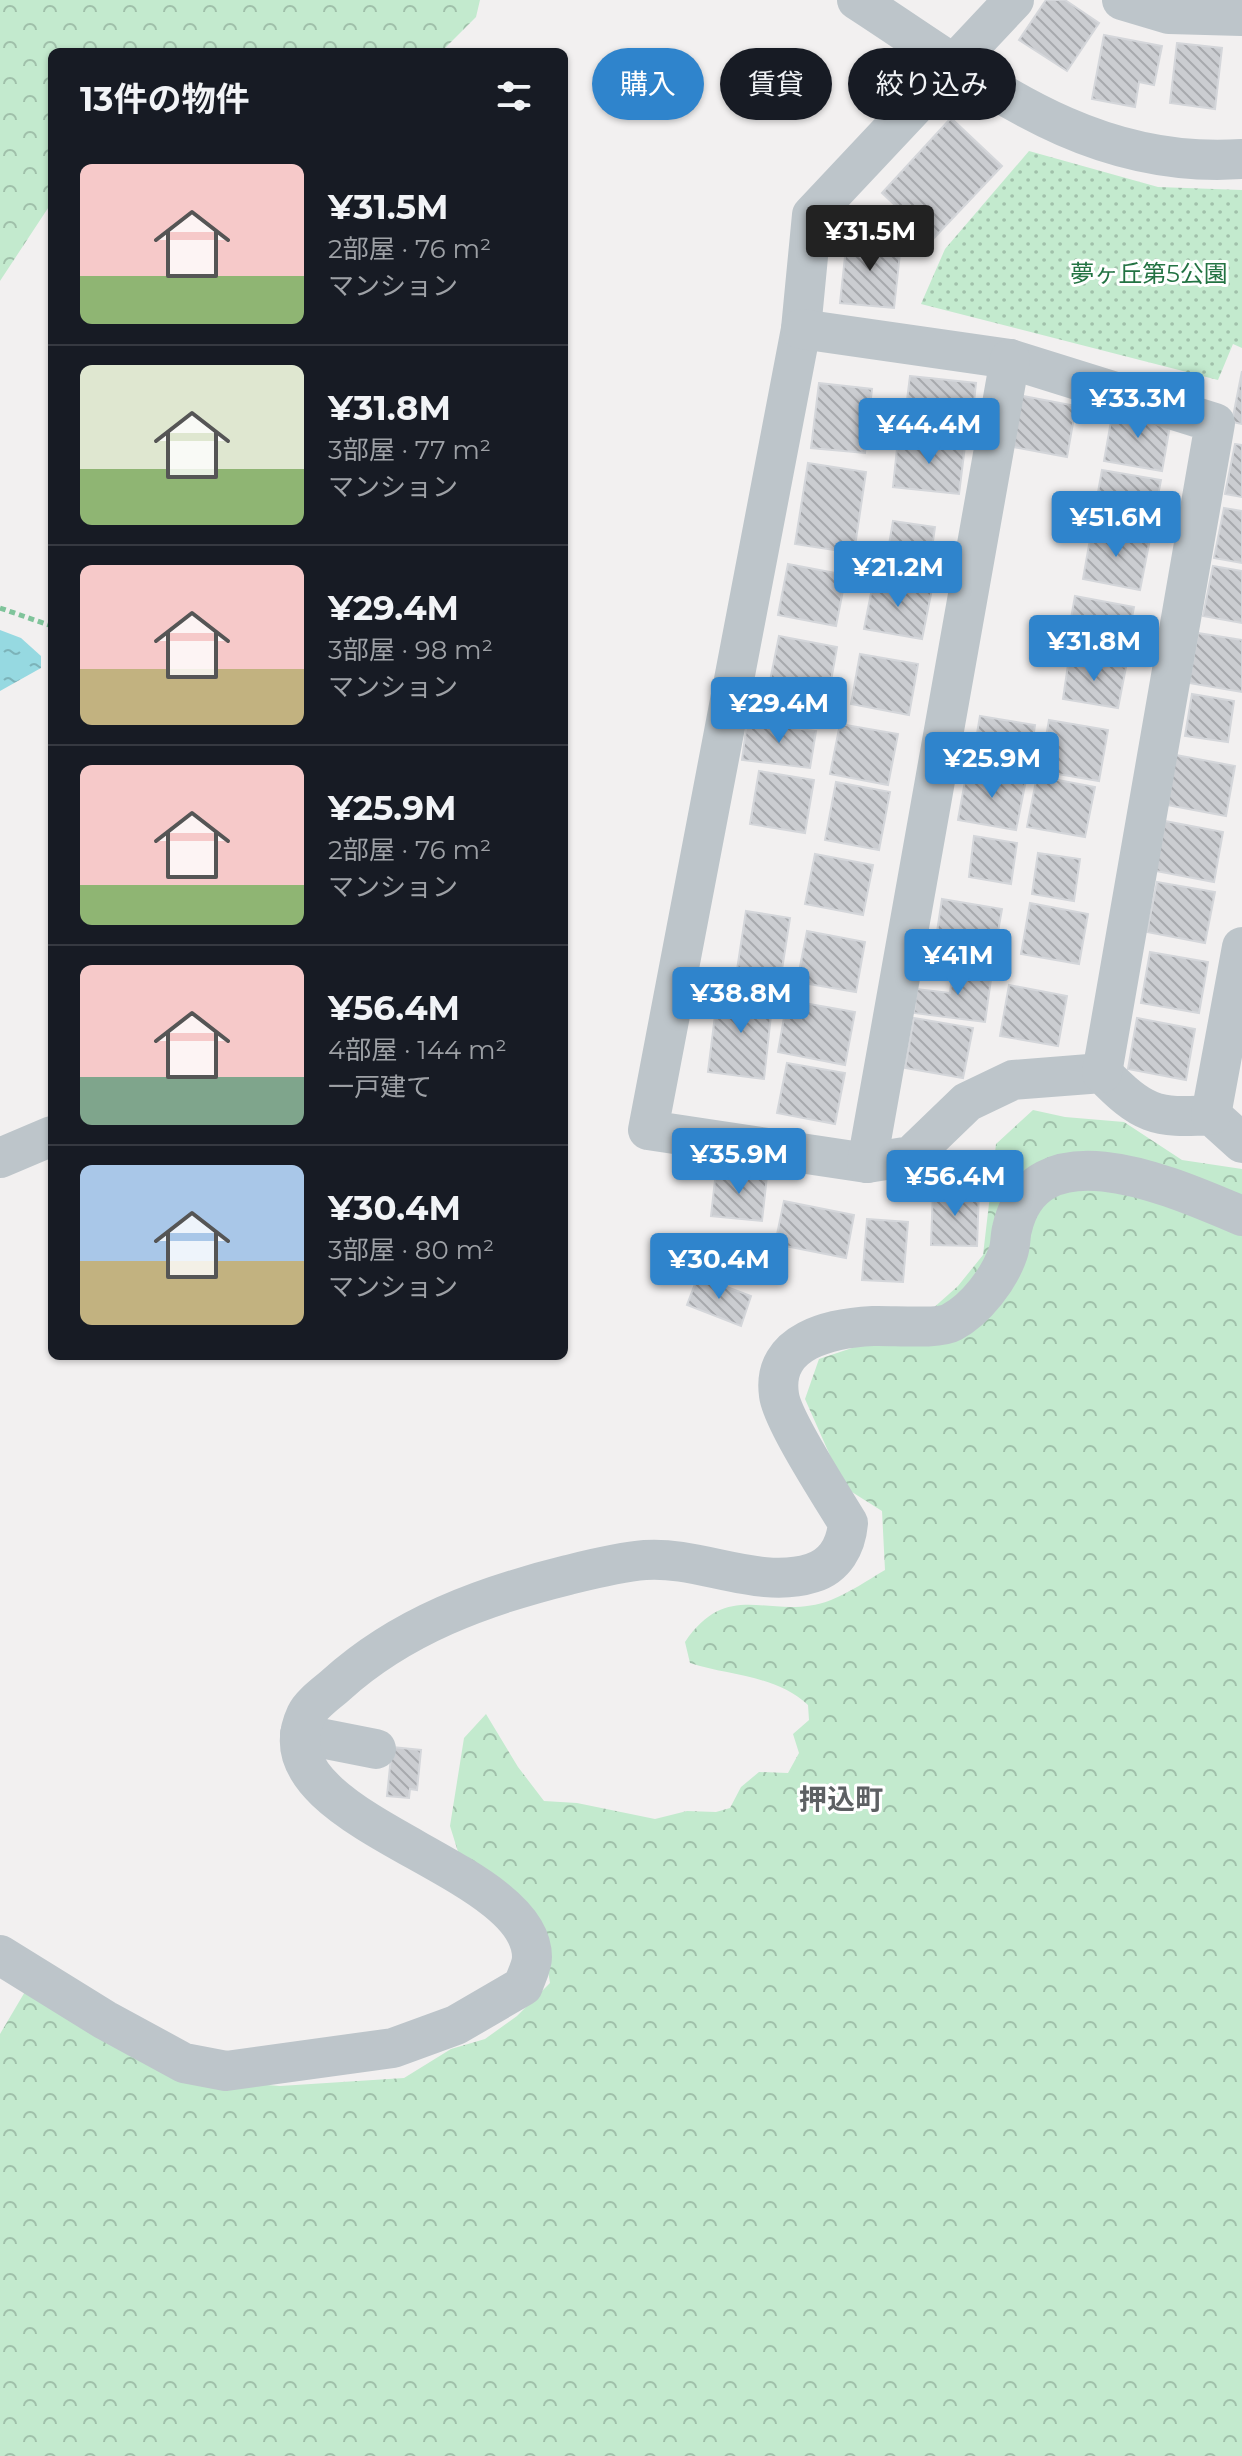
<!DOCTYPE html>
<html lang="ja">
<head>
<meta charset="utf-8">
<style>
  body { margin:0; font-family:Montserrat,"Noto Sans JP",sans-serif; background:#242831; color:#f1f3f6; height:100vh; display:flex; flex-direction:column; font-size:30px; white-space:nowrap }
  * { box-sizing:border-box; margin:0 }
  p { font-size:26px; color:#9ea1a6 }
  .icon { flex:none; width:44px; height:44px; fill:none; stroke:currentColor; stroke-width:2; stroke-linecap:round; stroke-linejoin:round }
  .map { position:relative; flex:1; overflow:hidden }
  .drawer { position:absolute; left:48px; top:48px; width:520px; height:1312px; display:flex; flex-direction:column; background:#171b24; border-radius:12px; box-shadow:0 2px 6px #0004 }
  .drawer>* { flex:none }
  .guide { position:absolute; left:592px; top:48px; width:530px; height:72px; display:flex; gap:16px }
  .price { position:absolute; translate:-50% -68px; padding:0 18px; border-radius:8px; background:#2f84cc; color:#fff; font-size:26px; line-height:52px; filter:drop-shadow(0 2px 4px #0008) }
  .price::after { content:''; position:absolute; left:50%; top:48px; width:24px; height:18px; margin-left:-12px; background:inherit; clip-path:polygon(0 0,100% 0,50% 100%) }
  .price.current { background:#222; color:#fff }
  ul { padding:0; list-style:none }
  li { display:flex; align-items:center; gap:24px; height:200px; padding:0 32px }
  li+li { border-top:2px solid #363941 }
  li span { display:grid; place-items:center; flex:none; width:224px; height:160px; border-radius:12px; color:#555 }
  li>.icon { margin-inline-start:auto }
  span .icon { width:96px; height:96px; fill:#fffc; stroke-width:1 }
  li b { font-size:34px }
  h2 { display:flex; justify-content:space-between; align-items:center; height:96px; padding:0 32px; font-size:34px }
  .chip { padding:0 28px; border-radius:36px; background:#171b24; box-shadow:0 2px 6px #0004; font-size:28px; line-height:72px }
  .chip.current { background:#2f84cc; color:#fff }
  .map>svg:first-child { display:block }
</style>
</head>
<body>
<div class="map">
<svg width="1242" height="2456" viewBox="0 0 1242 2456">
  <defs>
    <pattern id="grass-dots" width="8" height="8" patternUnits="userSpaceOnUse" patternTransform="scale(2)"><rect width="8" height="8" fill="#c3eace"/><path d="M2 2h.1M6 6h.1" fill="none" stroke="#a0c0aa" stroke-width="1.8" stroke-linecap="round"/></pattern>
    <pattern id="forest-crowns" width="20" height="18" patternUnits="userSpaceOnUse" patternTransform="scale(2)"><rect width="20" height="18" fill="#c3eace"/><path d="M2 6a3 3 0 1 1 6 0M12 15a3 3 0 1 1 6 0" fill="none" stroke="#a0c0aa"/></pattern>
    <pattern id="water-ripples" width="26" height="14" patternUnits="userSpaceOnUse" patternTransform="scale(2)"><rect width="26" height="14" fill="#96d9e1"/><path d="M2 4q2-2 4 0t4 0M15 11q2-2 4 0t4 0" fill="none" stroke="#7cb3b9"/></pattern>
    <pattern id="building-back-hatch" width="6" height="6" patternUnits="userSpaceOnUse" patternTransform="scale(2)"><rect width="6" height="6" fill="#cbcdd1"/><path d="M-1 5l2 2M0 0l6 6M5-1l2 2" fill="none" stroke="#a7a9ad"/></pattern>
  </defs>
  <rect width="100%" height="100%" fill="#f2f0f0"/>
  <path fill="url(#grass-dots)" d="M1029,151L1158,187L1242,190V348L1233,344L1218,380L921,304L945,249Z"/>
  <g fill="url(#forest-crowns)">
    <path d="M0,0H480L476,17L441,52H297L279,48L266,52H52V202L0,281Z"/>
    <path d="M1033,1110L1065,1117L1124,1122L1182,1160L1242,1169V2456H0V2034L26,1990L174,2078L280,2086L404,2078L451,2049L485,2039L517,2016L550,1983L542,1934L515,1892L459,1855L450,1826L464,1738L486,1714L518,1767L544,1801L577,1803L655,1819L687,1811L716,1812L730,1808L741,1787L759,1772L788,1773L799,1753L793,1734L809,1720L808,1705C776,1675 730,1676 690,1663L685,1642C730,1576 771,1623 831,1600C849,1593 868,1580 885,1570L882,1511L844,1487L805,1399L819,1359L855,1347L895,1342L958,1286L983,1255L996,1144Z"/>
  </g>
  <path fill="url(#water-ripples)" d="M0,630L21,638L41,656V668L0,691Z"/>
  <g fill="url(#building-back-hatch)" stroke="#d4d6da" stroke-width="2">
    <path d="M1046,0H1065L1099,23L1067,71L1019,40Z"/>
    <path d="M1104,35L1162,46L1154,85L1139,82L1135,107L1092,99Z"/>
    <path d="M1177,43L1222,48L1215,109L1170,103Z"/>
    <path d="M951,118L1002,166L932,240L882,193Z"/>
    <path d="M847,238L901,244L894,308L840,303Z"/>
    <path d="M1242,371V424L1232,422Z"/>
    <path d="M910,376L976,383L971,431L904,424Z"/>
    <path d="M819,383L872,389L865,453L811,448Z"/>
    <path d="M1018,395L1076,406L1067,457L1008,446Z"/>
    <path d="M1113,410L1171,420L1162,471L1104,461Z"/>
    <path d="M898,439L965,446L959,494L893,487Z"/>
    <path d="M1235,444L1242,445V497L1225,494Z"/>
    <path d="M808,463L866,472L854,553L795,544Z"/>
    <path d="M1102,470L1161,480L1151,531L1093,520Z"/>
    <path d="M1224,508L1242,511V563L1214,558Z"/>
    <path d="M893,521L935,527L929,569L886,563Z"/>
    <path d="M1092,528L1150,539L1140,590L1083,579Z"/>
    <path d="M788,564L846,575L836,626L778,615Z"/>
    <path d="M1213,566L1242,571V623L1203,616Z"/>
    <path d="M874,578L932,589L922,639L864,629Z"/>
    <path d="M1075,596L1134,607L1124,658L1066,647Z"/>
    <path d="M1198,633L1242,640V692L1189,683Z"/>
    <path d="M779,636L837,647L828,698L769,686Z"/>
    <path d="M860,654L918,664L909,715L851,704Z"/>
    <path d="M1069,658L1126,667L1118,708L1063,699Z"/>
    <path d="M1192,694L1234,701L1228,742L1185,736Z"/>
    <path d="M980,716L1035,725L1029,766L973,757Z"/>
    <path d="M1049,720L1108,730L1099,781L1040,771Z"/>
    <path d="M747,722L816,731L810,768L742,760Z"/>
    <path d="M840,724L898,734L888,785L830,774Z"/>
    <path d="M1176,755L1235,766L1226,816L1167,805Z"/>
    <path d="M967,770L1026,780L1016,830L958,820Z"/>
    <path d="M759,771L814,780L805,833L750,824Z"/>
    <path d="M1037,776L1095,787L1085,837L1027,827Z"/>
    <path d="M836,782L890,792L879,850L825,840Z"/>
    <path d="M1165,821L1223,832L1214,882L1156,871Z"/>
    <path d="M974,836L1017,843L1011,884L969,877Z"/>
    <path d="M1038,853L1080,859L1074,901L1032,894Z"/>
    <path d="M815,854L873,865L863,915L805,904Z"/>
    <path d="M1157,882L1215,892L1205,943L1147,932Z"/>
    <path d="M942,899L1002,909L994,954L935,945Z"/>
    <path d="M1030,903L1088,914L1079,964L1021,954Z"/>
    <path d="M746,911L790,918L781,976L737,970Z"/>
    <path d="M807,931L865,942L856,992L797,982Z"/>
    <path d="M1150,952L1208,962L1199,1013L1141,1003Z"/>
    <path d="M953,967L992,972L985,1022L914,1013L917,989L950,993Z"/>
    <path d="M1009,985L1067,996L1058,1046L1000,1036Z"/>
    <path d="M718,991L773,997L764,1079L708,1072Z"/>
    <path d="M787,1000L855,1012L845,1065L778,1052Z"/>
    <path d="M914,1018L973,1028L963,1078L905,1068Z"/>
    <path d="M1137,1018L1195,1029L1186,1080L1128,1069Z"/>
    <path d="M787,1063L845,1073L835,1124L777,1113Z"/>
    <path d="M716,1171L767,1176L762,1221L711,1216Z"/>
    <path d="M933,1189L979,1190L977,1246L931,1245Z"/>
    <path d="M784,1201L854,1215L846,1258L775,1244Z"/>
    <path d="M867,1219L908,1222L903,1282L862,1280Z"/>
    <path d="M698,1276L751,1296L741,1326L687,1305Z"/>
    <path d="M392,1747L421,1750L417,1790L410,1789L409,1798L387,1796Z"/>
  </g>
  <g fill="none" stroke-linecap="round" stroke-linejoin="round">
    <path stroke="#80c49b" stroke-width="5" stroke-dasharray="6 4" stroke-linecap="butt" d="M0,608L52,626"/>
    <g stroke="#bdc5ca" stroke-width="40">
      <path d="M857,0C981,80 1086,170 1242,159"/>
      <path d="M1014,0L812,215L801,329L648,1130L867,1163L911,1156L967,1102L1013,1080L1102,1073C1142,1114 1155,1119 1211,1115L1242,1143"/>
      <path d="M1122,0L1169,14L1242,16"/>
      <path d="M801,329L1010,359L1215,423L1102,1073"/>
      <path d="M1211,1115L1242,947"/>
      <path d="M0,1158L52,1136"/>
      <path d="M867,1163L1010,359"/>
      <path d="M300,1734L376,1749"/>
      <path d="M0,1955L105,2020L184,2063L226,2071L393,2048L456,2025L523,1986C526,1977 532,1966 532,1957C532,1864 256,1822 306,1715C311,1704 327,1693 336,1685C401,1626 483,1596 568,1575C592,1569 619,1562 645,1560C700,1556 759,1590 812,1573C835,1566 846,1546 848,1523C833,1498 782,1420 779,1395C771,1340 832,1328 873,1326C891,1325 938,1330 952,1322C976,1309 999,1279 1008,1253C1011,1245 1010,1236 1012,1229C1036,1122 1179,1190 1242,1216"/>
    </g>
  </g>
  <g text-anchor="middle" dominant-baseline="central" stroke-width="6" stroke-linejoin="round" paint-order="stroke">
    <g font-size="24" fill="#237343" stroke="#fff">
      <text x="1149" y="273">夢ヶ丘第5公園</text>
    </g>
    <g font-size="28" font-weight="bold" fill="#5d6063" stroke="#fff">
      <text x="841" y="1799">押込町</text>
    </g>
  </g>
</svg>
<b class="price current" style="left:870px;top:273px">¥31.5M</b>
<b class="price" style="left:1138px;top:440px">¥33.3M</b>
<b class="price" style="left:929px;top:466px">¥44.4M</b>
<b class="price" style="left:1116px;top:559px">¥51.6M</b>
<b class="price" style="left:898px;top:609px">¥21.2M</b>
<b class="price" style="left:1094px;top:683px">¥31.8M</b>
<b class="price" style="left:779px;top:745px">¥29.4M</b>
<b class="price" style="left:992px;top:800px">¥25.9M</b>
<b class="price" style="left:958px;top:997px">¥41M</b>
<b class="price" style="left:741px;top:1035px">¥38.8M</b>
<b class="price" style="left:739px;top:1196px">¥35.9M</b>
<b class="price" style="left:955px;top:1218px">¥56.4M</b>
<b class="price" style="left:719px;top:1301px">¥30.4M</b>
<div class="guide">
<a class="chip current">購入</a>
<a class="chip">賃貸</a>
<a class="chip">絞り込み</a>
</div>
<section class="drawer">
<h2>13件の物件<svg class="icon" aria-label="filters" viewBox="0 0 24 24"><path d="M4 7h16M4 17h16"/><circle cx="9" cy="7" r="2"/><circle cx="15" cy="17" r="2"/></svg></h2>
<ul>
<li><span style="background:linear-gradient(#f6c9c9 70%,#8fb573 0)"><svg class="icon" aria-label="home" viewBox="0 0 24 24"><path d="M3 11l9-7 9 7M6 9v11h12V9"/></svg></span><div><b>¥31.5M</b><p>2部屋 · 76 m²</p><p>マンション</p></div></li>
<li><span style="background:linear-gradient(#dfe7d0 65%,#8fb573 0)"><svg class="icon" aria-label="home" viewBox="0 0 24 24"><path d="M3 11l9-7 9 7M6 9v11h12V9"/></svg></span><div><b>¥31.8M</b><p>3部屋 · 77 m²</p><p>マンション</p></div></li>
<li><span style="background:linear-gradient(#f6c9c9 65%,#c2b280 0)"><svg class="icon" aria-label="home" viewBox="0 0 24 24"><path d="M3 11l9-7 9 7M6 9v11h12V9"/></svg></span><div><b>¥29.4M</b><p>3部屋 · 98 m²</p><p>マンション</p></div></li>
<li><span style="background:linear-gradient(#f6c9c9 75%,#8fb573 0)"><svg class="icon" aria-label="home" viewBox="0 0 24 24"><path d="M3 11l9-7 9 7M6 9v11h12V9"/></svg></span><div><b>¥25.9M</b><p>2部屋 · 76 m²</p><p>マンション</p></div></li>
<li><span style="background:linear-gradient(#f6c9c9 70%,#7fa58c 0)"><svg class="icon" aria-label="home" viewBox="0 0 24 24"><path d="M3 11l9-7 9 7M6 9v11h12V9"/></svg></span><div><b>¥56.4M</b><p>4部屋 · 144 m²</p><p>一戸建て</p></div></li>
<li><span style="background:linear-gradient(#a9c7e8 60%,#c2b280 0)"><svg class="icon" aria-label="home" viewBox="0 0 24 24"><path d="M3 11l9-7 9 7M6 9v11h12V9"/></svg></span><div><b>¥30.4M</b><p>3部屋 · 80 m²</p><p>マンション</p></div></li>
</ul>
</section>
</div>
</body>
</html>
